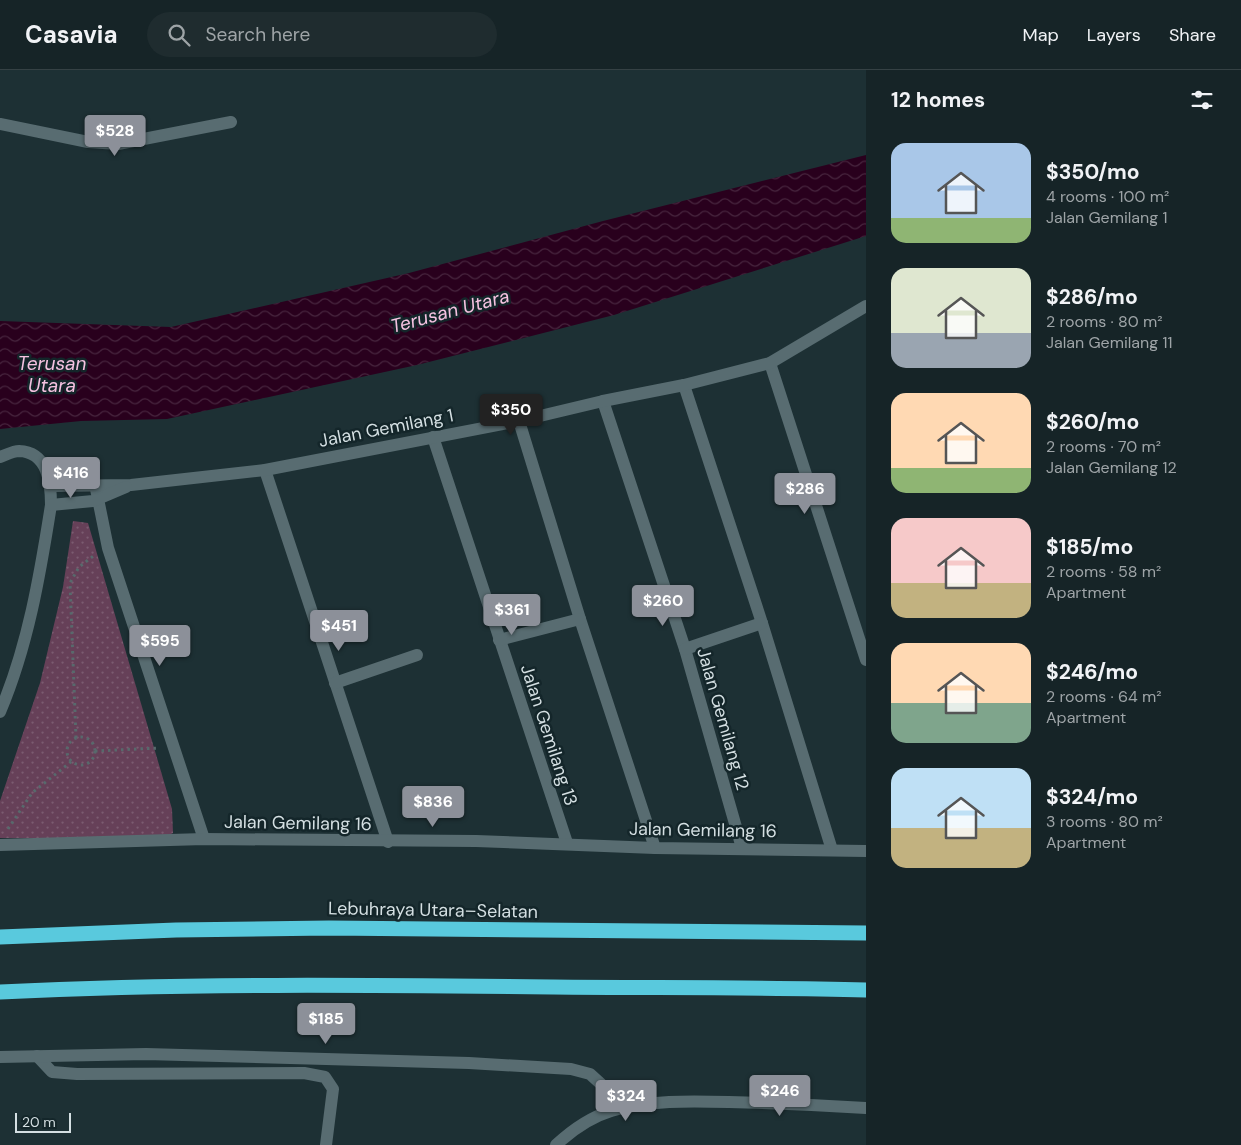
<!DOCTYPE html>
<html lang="en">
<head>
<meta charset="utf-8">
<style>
  body { margin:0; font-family:"DM Sans",sans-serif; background:#1f2c2f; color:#f1f3f6; height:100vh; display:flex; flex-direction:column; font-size:19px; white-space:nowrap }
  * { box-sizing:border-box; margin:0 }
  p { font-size:16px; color:#9ea4a7 }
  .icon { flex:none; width:28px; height:28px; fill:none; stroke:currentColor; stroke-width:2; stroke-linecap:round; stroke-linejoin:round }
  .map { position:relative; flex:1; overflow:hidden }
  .side { display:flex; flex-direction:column; background:#162427; width:375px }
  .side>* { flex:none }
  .scale { position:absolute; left:15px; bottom:12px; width:56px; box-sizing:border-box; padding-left:5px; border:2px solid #d4dfe2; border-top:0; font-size:14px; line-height:18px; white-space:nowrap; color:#d4dfe2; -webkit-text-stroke:4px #14262a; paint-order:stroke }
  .price { position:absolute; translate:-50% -42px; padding:0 11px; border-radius:5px; background:#8c9099; color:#fff; font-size:16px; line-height:32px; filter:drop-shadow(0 1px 2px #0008) }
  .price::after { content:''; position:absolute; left:50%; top:30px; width:15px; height:11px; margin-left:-8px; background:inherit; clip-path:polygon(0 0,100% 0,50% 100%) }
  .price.current { background:#222; color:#fff }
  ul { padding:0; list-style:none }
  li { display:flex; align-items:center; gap:15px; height:125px; padding:0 25px }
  li span { display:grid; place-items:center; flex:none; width:140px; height:100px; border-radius:15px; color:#555 }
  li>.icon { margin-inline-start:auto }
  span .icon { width:60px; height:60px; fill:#fffc; stroke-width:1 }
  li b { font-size:21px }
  h2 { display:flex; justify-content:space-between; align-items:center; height:60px; padding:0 25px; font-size:21px }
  header { display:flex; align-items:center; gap:30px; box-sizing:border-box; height:70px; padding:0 25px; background:#162427; border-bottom:1px solid #354144 }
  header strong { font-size:24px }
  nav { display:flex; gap:28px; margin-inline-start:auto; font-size:18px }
  .search { width:350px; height:45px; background:#1f2c2f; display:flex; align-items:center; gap:12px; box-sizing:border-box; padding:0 18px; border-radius:28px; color:#9ea4a7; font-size:19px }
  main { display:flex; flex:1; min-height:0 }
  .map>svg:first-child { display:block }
</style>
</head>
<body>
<header>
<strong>Casavia</strong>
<div class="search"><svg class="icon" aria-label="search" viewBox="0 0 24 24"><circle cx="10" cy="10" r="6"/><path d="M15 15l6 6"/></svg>Search here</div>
<nav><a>Map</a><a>Layers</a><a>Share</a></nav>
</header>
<main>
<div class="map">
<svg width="866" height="1075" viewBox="0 0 866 1075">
  <defs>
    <pattern id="park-dots" width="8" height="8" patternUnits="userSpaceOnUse" patternTransform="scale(1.25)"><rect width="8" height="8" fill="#664058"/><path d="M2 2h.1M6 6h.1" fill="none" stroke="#7b5b70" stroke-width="1.8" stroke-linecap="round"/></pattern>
    <pattern id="water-waves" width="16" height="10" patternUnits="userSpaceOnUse" patternTransform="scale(1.25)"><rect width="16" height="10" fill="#29001d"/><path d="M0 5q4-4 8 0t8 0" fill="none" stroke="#47253e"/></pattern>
  </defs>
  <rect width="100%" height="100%" fill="#1d3034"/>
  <path fill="url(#park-dots)" d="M73,451L88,453L172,739L173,763L161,769L0,768V731L40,613L63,517Z"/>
  <path fill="url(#water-waves)" d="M866,85V166L614,245L417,295L167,349L81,351L0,359V251L171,257L409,203L603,151Z"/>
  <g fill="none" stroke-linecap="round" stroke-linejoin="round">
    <g stroke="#58696c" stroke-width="3" stroke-dasharray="2.5 4" stroke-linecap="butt">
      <circle cx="81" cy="681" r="14"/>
      <path d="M76,668L70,513L79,497L96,484"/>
      <path d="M95,681L159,678"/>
      <path d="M8,759L32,723L72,691"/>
    </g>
    <g stroke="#586c71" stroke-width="12">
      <path d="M0,54L88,72L118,74L231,52"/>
      <path d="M770,293L866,590"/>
      <path d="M684,315L762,553L832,780"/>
      <path d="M603,331L685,579L742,778"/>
      <path d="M519,351L580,549L655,778"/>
      <path d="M433,367L567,773"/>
      <path d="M0,387C6,385 13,381 19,381C48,382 51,413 51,435C40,505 28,576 0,642"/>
      <path d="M265,400L388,772"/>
      <path d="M95,414L108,478L204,769"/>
      <path d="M51,416L131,415L265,400L519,351L603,331L684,315L770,293L866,236"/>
      <path d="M51,435L93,431L126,417"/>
      <path d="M499,570L580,549"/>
      <path d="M685,579L762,553"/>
      <path d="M335,613L417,585"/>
      <path d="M0,775L204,769L476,771L655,778L866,781"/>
      <path d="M37,986L52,1002L77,1004L304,1003L325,1007L333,1019L326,1075"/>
      <path d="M0,987L146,984L469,993L571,999L590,1004L601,1014L610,1041"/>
      <path d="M556,1075C571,1061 591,1047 611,1041C648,1030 690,1031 729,1032C775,1033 820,1035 866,1038"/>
    </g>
    <g stroke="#59c9dd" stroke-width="15">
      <path d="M0,867L176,860L329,858L866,863"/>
      <path d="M0,922C184,913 368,915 553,917C657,918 761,917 866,920"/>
    </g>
  </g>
  <g text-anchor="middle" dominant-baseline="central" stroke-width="5" stroke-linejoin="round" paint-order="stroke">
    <g font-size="18" fill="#d4dfe2" stroke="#14262a">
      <text transform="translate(386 358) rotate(-11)">Jalan Gemilang 1</text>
      <text transform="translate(723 649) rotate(74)">Jalan Gemilang 12</text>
      <text transform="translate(549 665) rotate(72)">Jalan Gemilang 13</text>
      <text transform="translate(298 753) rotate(1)">Jalan Gemilang 16</text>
      <text transform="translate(703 760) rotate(1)">Jalan Gemilang 16</text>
      <text transform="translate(433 840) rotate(1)">Lebuhraya Utara–Selatan</text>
    </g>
    <g font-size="19" font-style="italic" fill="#f5c2e1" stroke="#14262a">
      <text transform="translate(450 241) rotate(-15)">Terusan Utara</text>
      <text x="52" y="293">Terusan<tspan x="52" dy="22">Utara</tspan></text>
    </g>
  </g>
</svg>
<div class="scale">20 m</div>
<b class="price" style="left:115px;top:87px">$528</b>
<b class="price current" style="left:511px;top:366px">$350</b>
<b class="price" style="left:71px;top:429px">$416</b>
<b class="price" style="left:805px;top:445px">$286</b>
<b class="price" style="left:663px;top:557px">$260</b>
<b class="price" style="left:512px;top:566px">$361</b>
<b class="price" style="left:339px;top:582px">$451</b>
<b class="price" style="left:160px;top:597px">$595</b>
<b class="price" style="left:433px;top:758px">$836</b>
<b class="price" style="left:326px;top:975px">$185</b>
<b class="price" style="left:780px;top:1047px">$246</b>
<b class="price" style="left:626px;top:1052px">$324</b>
</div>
<section class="side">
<h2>12 homes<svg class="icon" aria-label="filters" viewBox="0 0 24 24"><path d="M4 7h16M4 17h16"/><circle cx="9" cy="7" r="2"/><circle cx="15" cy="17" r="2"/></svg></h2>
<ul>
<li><span style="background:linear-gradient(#a9c7e8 75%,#8fb573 0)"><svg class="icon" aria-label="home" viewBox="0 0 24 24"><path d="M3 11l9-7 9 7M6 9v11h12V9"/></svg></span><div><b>$350/mo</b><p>4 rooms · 100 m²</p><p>Jalan Gemilang 1</p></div></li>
<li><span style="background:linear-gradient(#dfe7d0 65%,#9aa5b1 0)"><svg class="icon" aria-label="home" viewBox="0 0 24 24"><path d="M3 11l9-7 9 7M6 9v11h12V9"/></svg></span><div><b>$286/mo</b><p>2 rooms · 80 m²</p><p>Jalan Gemilang 11</p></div></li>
<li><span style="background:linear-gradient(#ffd9b3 75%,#8fb573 0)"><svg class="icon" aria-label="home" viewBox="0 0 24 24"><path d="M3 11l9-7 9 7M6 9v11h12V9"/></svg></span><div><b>$260/mo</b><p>2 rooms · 70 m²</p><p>Jalan Gemilang 12</p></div></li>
<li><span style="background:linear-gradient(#f6c9c9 65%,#c2b280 0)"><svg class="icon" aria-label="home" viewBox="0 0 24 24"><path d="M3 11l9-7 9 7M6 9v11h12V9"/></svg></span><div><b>$185/mo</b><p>2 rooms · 58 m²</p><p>Apartment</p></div></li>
<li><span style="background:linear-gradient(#ffd9b3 60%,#7fa58c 0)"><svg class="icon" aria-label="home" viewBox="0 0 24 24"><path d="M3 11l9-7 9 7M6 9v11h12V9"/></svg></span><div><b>$246/mo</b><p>2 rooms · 64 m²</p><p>Apartment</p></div></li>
<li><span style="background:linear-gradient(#bfe0f5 60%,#c2b280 0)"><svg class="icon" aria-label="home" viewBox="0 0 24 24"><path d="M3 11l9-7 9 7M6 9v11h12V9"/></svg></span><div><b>$324/mo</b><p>3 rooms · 80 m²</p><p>Apartment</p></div></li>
</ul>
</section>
</main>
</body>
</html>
